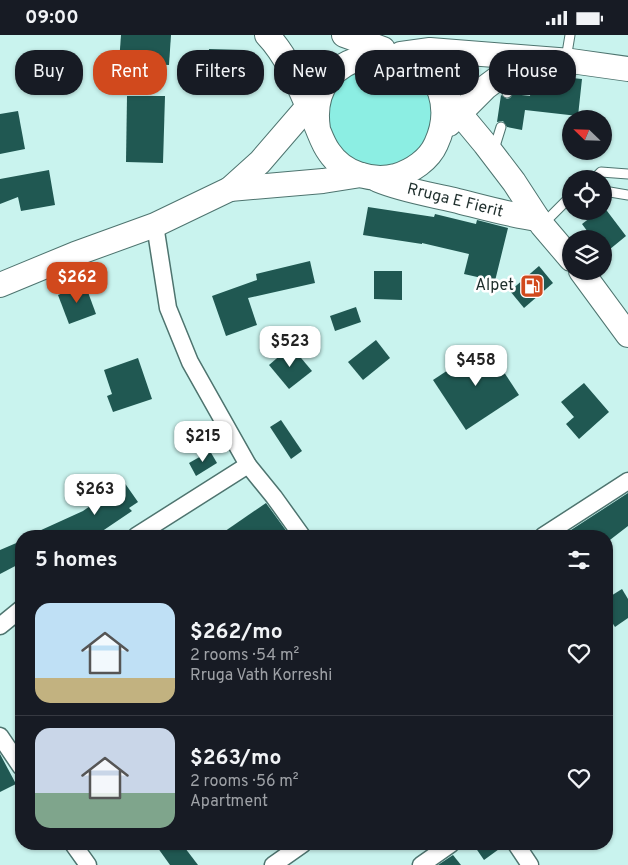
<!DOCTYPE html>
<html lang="en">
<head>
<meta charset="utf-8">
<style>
  body { margin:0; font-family:Overpass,sans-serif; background:#20242c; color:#f1f3f6; height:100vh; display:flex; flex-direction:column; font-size:19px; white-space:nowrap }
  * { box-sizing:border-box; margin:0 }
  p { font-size:16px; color:#9ea1a6 }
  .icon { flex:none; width:28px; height:28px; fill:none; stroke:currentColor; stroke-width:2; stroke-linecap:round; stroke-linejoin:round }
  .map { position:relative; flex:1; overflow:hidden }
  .drawer { position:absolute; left:15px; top:495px; width:598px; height:320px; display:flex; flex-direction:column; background:#171b24; border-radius:20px; box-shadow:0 1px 4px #0004 }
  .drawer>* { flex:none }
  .banner { position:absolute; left:15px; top:15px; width:599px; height:45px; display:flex; gap:10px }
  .needle { width:32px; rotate:293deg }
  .controls { position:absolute; left:562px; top:75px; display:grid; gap:10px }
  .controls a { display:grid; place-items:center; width:50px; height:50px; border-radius:50%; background:#171b24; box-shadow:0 1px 4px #0004; font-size:25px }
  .price { position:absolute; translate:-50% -42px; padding:0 11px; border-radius:10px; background:#fff; color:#222; font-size:16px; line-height:32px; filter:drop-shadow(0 1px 2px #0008) }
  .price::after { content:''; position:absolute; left:50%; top:30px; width:15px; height:11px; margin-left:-8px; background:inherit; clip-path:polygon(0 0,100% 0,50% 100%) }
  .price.on { background:#d1491d; color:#fff }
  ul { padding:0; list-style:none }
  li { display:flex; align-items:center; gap:15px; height:125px; padding:0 20px }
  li+li { border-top:1px solid #363941 }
  li span { display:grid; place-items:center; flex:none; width:140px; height:100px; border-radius:15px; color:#555 }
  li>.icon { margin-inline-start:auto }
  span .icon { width:60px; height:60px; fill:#fffc; stroke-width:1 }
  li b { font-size:21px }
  h2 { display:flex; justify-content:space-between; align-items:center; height:60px; padding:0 20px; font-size:21px }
  .tag { padding:0 18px; border-radius:20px; background:#171b24; box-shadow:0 1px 4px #0004; font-size:18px; line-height:45px }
  .tag.on { background:#d1491d; color:#fff }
  .status { display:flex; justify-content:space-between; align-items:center; height:35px; padding:0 25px; background:#171b24; direction:ltr }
  .status svg { height:14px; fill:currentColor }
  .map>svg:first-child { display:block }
</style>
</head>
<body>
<div class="status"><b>09:00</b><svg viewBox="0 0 49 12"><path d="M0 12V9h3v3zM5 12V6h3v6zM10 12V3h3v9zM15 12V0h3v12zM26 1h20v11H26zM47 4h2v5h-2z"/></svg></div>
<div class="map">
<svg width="628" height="830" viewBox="0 0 628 830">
  <rect width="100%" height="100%" fill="#c9f3ee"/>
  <path fill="#8ceee3" d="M387,27C395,32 417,41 422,48C430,59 433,72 432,84C424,141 346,149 330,94C328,88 330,79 330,72C331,38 360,34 387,27Z"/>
  <g fill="#205852">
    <path d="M121,0H171L169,30L119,28Z"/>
    <path d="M209,14L244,15L243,38L208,37Z"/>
    <path d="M533,39L582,44L578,81L525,75L522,95L507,92L503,86L497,87L501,60L507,64L510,63L513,59L530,61Z"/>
    <path d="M127,61H165L163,128L126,127Z"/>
    <path d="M18,76L25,114L0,119V79Z"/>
    <path d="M49,135L55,170L21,176L18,162L0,169V144Z"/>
    <path d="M368,172L434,182L435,179L476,189L477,185L508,193L495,246L464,239L469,219L422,208V209L363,200Z"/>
    <path d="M604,172L626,201L604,219V204H593L582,189L599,176H604Z"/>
    <path d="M310,226L315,248L248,263L257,290L226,301L212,261L257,245L256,239Z"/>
    <path d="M539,231L553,248L524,273L510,256Z"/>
    <path d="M374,236H402V265L374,264Z"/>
    <path d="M85,249L96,279L69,289L58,260Z"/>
    <path d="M356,272L361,287L335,296L330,281Z"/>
    <path d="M376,305L390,323L363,345L348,327Z"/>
    <path d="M486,310L519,360L466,395L433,345Z"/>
    <path d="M291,311L312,336L289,354L269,330Z"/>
    <path d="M138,323L152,364L113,377L107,361L112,359L104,335Z"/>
    <path d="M584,348L609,377L579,404L566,389L574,382L561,367Z"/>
    <path d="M281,385L302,416L291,424L270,392Z"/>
    <path d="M210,416L217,428L196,441L189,428Z"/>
    <path d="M124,447L138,467L129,473L132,476L95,501H28L83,476Z"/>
    <path d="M628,458V491L606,508V501H576L571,495Z"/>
    <path d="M266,468L290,501H218Z"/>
    <path d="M21,506V528L0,539V515Z"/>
    <path d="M622,554L628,564V583L615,592L606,578V564Z"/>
    <path d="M0,719L16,749L0,757Z"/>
    <path d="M155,809H182L198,830H170Z"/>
    <path d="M473,809H506L484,825Z"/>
    <path d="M453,820L461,830H438Z"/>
  </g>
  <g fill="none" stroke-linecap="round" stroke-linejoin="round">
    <g stroke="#4e746f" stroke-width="11">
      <g id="service">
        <path d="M566,24L570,0"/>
        <path d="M504,42L508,47L507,58"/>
        <path d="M490,114L496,108L501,92"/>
        <path d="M594,144L601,137L628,139"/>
        <path d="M604,156L628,160"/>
        <path d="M544,188L571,161"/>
      </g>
    </g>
    <g stroke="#4e746f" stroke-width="19">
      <g id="minor">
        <path d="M155,190L168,273L190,327L248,430L274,462L302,501"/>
        <path d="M136,501L248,430"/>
        <path d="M543,501L628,446"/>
        <path d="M0,591L21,574"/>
        <path d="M0,701L21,732"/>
        <path d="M73,809L88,830"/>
        <path d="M516,809L530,830"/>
        <path d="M273,830L303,809"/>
        <path d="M421,830L451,809"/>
      </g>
    </g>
    <g stroke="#4e746f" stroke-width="26">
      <g id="secondary">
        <path d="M267,0C290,24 302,59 316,90C320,99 323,109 329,117C343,138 371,147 396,141C412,136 429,125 436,109C444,92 446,75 440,57C417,0 305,9 318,94"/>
        <path d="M344,0L383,14"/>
        <path d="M401,19L430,15L571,26L628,34"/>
        <path d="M441,56L485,109L514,147L542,190L571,224"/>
        <path d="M449,89L486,52L525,23"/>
        <path d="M378,145C402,155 428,159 454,165C482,172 509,180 538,184"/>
        <path d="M230,154L323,146L361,140"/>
        <path d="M581,236L628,300"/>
        <path d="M0,250L75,219L155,190L230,154L260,127L316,62"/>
      </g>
    </g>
    <use href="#service" stroke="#fff" stroke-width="9"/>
    <use href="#minor" stroke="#fff" stroke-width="16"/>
    <use href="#secondary" stroke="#fff" stroke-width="24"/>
  </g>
  <defs>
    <g id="fuel-square" transform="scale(1.25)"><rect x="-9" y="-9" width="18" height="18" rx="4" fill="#d1491d" stroke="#fff"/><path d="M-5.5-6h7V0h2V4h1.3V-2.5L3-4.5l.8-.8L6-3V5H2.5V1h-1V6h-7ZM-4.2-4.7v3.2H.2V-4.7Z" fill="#fff"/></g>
  </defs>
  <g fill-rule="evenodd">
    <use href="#fuel-square" x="532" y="251"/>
  </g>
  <g text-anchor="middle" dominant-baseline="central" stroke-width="5" stroke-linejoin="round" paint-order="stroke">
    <g font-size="16" fill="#1f2f2d" stroke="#fff">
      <text transform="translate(455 166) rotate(14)">Rruga E Fierit</text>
    </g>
    <g font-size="16" fill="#1f2f2d" stroke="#fff" text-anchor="end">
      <text x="514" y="251">Alpet</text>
    </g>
  </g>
</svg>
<div class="controls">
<a><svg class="needle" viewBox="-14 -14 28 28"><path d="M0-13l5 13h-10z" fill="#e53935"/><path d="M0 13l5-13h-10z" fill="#9ea1a6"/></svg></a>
<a><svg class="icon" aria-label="locate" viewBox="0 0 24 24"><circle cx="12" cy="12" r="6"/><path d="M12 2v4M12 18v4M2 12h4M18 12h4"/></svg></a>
<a><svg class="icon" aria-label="layers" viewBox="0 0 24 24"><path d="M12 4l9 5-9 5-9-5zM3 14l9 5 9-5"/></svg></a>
</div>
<b class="price on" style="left:77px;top:269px">$262</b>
<b class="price" style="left:290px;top:333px">$523</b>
<b class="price" style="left:476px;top:352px">$458</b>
<b class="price" style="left:203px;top:428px">$215</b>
<b class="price" style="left:95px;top:481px">$263</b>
<div class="banner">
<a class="tag">Buy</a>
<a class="tag on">Rent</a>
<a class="tag">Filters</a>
<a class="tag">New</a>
<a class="tag">Apartment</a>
<a class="tag">House</a>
</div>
<section class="drawer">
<h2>5 homes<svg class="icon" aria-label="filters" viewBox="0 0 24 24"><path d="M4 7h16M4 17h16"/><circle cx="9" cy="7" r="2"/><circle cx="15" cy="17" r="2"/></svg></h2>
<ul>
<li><span style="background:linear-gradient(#bfe0f5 75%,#c2b280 0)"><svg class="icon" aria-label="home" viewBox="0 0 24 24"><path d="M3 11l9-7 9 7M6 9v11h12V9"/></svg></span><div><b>$262/mo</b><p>2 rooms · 54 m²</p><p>Rruga Vath Korreshi</p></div><svg class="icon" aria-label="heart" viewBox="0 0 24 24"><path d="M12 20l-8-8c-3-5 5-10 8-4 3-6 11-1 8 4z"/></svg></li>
<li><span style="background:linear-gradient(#c9d6e8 65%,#7fa58c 0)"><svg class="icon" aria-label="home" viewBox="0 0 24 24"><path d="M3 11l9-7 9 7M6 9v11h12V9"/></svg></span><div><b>$263/mo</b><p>2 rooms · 56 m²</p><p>Apartment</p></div><svg class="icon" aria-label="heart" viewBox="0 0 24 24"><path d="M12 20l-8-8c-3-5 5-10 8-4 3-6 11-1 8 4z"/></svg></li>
</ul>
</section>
</div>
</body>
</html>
